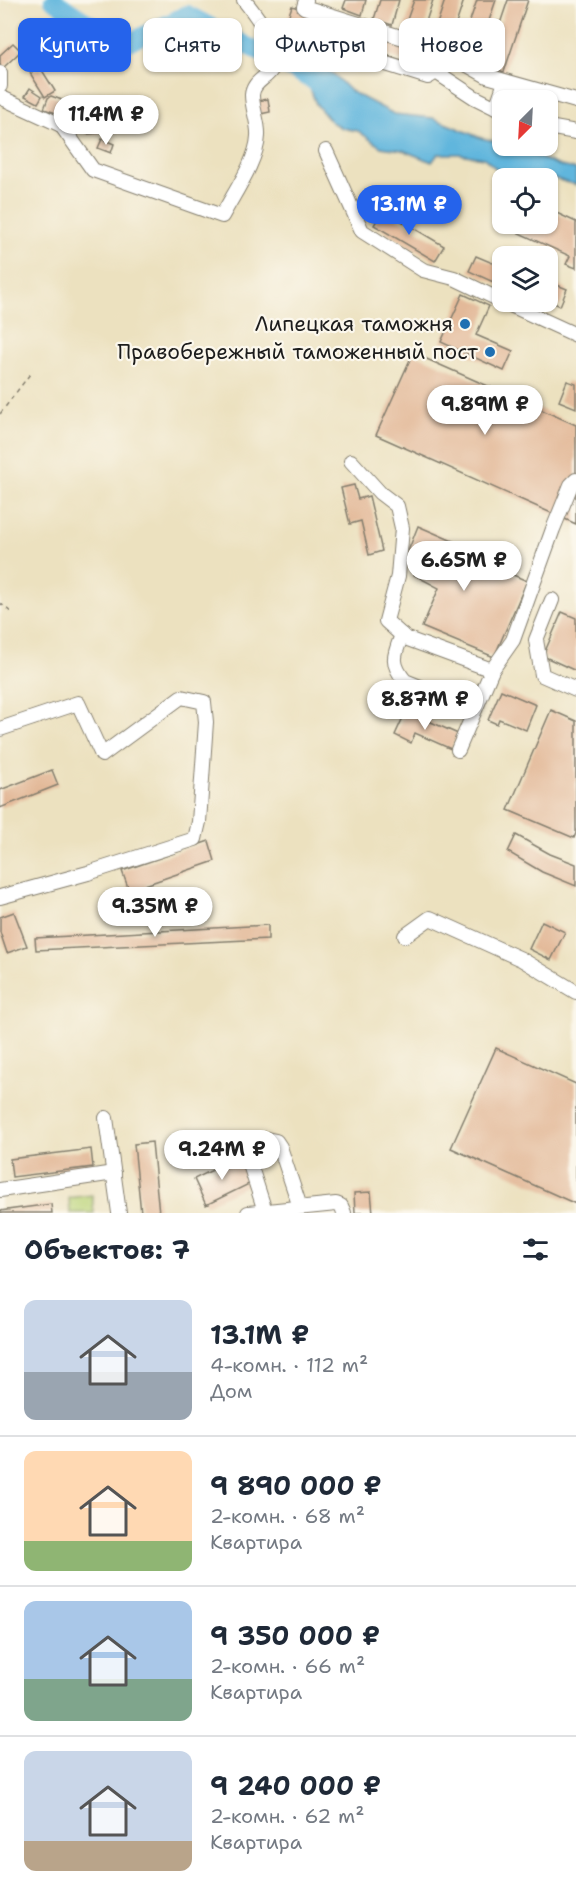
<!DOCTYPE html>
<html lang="ru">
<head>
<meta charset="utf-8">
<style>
  body { margin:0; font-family:"Shantell Sans",sans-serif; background:#f6f6f7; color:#1f2937; height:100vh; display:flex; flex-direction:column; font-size:22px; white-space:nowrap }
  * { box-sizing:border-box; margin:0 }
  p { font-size:20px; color:#747a83 }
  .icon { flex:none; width:33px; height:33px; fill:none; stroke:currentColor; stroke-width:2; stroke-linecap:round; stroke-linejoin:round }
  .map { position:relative; height:1213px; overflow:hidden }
  .drawer { display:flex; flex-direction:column; background:#fff; flex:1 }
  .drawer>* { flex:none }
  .hud { position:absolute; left:18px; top:18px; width:540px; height:54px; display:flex; gap:12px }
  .needle { width:39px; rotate:204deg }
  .fabs { position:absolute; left:492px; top:90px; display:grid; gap:12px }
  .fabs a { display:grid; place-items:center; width:66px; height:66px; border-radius:12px; background:#fff; box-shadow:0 2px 4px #0004; font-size:30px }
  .price { position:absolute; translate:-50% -51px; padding:0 14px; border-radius:21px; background:#fff; color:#222; font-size:20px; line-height:39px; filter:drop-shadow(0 2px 3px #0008) }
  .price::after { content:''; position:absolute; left:50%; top:36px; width:18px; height:14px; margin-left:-9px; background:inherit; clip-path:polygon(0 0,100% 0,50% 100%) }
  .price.active { background:#2563eb; color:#fff }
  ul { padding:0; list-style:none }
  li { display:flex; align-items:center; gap:18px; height:150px; padding:0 24px }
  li+li { border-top:2px solid #e0e1e3 }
  li span { display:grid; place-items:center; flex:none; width:168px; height:120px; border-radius:12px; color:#555 }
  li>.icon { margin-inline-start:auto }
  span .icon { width:72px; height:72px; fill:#fffc; stroke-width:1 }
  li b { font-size:26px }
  h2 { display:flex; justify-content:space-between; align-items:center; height:72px; padding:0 24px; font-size:26px }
  .pill { padding:0 21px; border-radius:12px; background:#fff; box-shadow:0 2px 4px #0004; font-size:21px; line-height:54px }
  .pill.active { background:#2563eb; color:#fff }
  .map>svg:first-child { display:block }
</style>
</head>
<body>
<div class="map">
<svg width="576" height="1213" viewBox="0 0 576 1213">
  <rect width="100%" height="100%" fill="#fbf7ec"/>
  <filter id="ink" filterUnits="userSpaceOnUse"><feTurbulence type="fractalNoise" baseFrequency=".0167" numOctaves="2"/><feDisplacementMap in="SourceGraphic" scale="12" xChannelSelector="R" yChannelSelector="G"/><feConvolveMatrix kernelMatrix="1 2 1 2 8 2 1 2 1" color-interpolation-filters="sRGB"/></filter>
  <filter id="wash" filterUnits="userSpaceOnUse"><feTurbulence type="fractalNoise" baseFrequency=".008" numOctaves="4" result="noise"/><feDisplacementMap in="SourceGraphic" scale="24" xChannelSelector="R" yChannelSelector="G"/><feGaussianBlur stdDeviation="1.35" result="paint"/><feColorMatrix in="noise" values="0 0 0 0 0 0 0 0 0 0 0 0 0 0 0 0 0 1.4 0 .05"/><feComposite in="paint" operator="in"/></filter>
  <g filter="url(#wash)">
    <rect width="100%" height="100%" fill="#ece1bf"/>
    <path fill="#bbd479" stroke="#6c784a" stroke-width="1.5" d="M92,1195L94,1213H70L69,1198Z"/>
    <path fill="#61b6dd" stroke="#3e697c" stroke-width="1.5" d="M327,68L350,91L394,114L433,118L481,138L502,143V146H511L560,166L576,169V185L545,176L501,173L484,158L459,154H438L432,162L402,150L381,147L358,131L342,128L331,122L316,104L309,85L311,69Z"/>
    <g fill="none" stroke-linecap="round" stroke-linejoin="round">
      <path stroke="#61b6dd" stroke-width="18" d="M53,0L123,45L187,14L312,80L329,94"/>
    </g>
    <g id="blocks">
      <g fill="#e3b999">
        <path d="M346,0H366L362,15L343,8Z"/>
        <path d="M380,0H399L392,25L374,19Z"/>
        <path d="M414,0H433L422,34L404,28Z"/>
        <path d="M445,0H464L449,45L432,39Z"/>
        <path d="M477,0H496L476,59L459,53Z"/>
        <path d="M508,0H528L504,72L486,65Z"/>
        <path d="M292,6L436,52L431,69L286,24Z"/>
        <path d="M177,42L188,48L181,62L169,56Z"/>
        <path d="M13,43L21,51L3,68L0,64V55Z"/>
        <path d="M40,67L55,91L45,97L30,73Z"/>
        <path d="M30,88L42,96L38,103L25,96Z"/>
        <path d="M51,96L73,104L71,111L67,110L65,116L44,109L48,98Z"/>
        <path d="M268,99L270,112L260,114L258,101Z"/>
        <path d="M98,115L99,133L87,134L86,116Z"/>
        <path d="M102,139L114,144L111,153L98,148Z"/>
        <path d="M548,209L576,222V268L566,264L570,256L508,228L510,224H548Z"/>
        <path d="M383,210L444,246L435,261L374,225Z"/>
        <path d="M476,256L502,267V286L469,271Z"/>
        <path d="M557,285L567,289L560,306L550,301Z"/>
        <path d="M463,294L489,306L476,335L513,351L504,371L441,342Z"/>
        <path d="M413,353L576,425V524L376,435Z"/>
        <path d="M567,381L576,384V408L559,401Z"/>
        <path d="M354,485L358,499L369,496L382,551L369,555L361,521L350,524L341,488Z"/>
        <path d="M418,526L485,555L483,562L527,581L494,657L422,627L439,588L414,575L416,569L403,564Z"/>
        <path d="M562,612L576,618V671L543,656Z"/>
        <path d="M501,690L536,705L526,730L499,719L497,724L488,720Z"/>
        <path d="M551,710L576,721V833L574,838L508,810Z"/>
        <path d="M406,711L458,734L451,749L415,733L411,743L395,735Z"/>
        <path d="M52,770L58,785L0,808V790Z"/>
        <path d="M516,835L550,854L576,864V886L542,872L508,852Z"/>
        <path d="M209,841L215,861L145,885L149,895L133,901L122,871Z"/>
        <path d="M14,912L27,946L7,953L0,932V917Z"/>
        <path d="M542,921L565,932L551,960L529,949Z"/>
        <path d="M268,925V939L36,950L35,938Z"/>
        <path d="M496,1048L576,1084V1204L451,1148Z"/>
        <path d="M152,1142L159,1213H141L134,1144Z"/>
        <path d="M91,1149L93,1167L12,1177L10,1159Z"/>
        <path d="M239,1157L251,1183L206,1205L194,1179Z"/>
        <path d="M371,1192L373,1213H355L354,1193Z"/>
        <path d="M51,1204L52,1213H0V1211Z"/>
      </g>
    </g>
  </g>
  <g filter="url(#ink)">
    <use href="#blocks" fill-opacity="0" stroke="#847e6e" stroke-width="1.5"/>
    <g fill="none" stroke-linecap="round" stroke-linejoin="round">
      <g stroke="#847e6e" stroke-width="16">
        <g id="minor">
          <path d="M306,0L304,7L439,49L487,76L576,101"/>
          <path d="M293,35L428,77L436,72L447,54"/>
          <path d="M436,72L474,97L496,108"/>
          <path d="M0,73V86"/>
          <path d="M0,97L61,125L93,170L222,216C234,193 257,161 258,136C259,123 252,109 252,95C253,82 265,79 271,70C284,50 256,15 244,0"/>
          <path d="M502,111L496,108L505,82"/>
          <path d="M548,127L576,132"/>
          <path d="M326,151L362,231L423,270L454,278L502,301"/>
          <path d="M504,302L576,335"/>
          <path d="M351,461L380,493L397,506L402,528L398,576L386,621L405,638L492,670"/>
          <path d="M552,600L536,640L542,675L576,690"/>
          <path d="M402,635C394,655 390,663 405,681L475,709"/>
          <path d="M0,729L78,703L102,755L181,697L204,702L206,722L199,822L195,839L88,873L0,897"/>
          <path d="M458,750L492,670L513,640L553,529L571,485L576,480"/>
          <path d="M405,936L430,918L521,959L576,992"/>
          <path d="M106,1118L119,1213"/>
          <path d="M0,1190L114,1173"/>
          <path d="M265,1211L247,1155L249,1146L266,1139L276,1141L280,1147L300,1207"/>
          <path d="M248,1213L336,1204L341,1206L344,1213"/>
        </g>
      </g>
      <g stroke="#847e6e" stroke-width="1.5" stroke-dasharray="4.5 4.5" stroke-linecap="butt">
        <path d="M0,414L30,374"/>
        <path d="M0,603L12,613"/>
      </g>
      <use href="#minor" stroke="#fff" stroke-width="14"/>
    </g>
  </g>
  <g fill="#1f6fb2" stroke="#fbf7ec" stroke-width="2">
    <circle cx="465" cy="324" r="6"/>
    <circle cx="490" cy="352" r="6"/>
  </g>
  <g text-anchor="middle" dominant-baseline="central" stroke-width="4.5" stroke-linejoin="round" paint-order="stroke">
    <g font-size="21" fill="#1c1c1c" stroke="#fbf7ec" text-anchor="end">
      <text x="453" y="324">Липецкая таможня</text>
      <text x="478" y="352">Правобережный таможенный пост</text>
    </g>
  </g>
</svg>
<div class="fabs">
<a><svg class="needle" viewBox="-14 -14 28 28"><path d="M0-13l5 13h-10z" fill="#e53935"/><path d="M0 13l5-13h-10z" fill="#747a83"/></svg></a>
<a><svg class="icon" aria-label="locate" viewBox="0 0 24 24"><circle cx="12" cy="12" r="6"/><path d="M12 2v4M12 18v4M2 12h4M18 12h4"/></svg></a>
<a><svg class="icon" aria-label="layers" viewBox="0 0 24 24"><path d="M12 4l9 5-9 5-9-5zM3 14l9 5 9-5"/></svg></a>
</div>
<b class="price" style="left:106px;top:146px">11.4M ₽</b>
<b class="price active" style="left:409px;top:236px">13.1M ₽</b>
<b class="price" style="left:485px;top:436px">9.89M ₽</b>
<b class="price" style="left:464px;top:592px">6.65M ₽</b>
<b class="price" style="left:425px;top:731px">8.87M ₽</b>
<b class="price" style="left:155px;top:938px">9.35M ₽</b>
<b class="price" style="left:222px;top:1181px">9.24M ₽</b>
<div class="hud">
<a class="pill active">Купить</a>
<a class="pill">Снять</a>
<a class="pill">Фильтры</a>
<a class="pill">Новое</a>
</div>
</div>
<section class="drawer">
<h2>Объектов: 7<svg class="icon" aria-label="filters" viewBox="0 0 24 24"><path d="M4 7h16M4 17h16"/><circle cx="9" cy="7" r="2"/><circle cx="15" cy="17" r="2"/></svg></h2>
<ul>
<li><span style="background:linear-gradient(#c9d6e8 60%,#9aa5b1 0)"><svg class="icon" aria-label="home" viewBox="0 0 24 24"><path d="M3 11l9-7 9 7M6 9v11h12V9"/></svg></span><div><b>13.1M ₽</b><p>4-комн. · 112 m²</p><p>Дом</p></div></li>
<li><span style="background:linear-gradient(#ffd9b3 75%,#8fb573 0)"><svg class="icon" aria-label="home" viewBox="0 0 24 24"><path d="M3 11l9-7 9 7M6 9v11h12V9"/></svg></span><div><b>9 890 000 ₽</b><p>2-комн. · 68 m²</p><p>Квартира</p></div></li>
<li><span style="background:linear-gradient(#a9c7e8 65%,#7fa58c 0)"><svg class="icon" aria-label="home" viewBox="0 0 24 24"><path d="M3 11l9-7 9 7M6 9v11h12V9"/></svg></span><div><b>9 350 000 ₽</b><p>2-комн. · 66 m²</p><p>Квартира</p></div></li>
<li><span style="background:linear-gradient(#c9d6e8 75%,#b9a48a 0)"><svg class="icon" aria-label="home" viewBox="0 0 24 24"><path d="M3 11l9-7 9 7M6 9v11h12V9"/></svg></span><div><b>9 240 000 ₽</b><p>2-комн. · 62 m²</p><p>Квартира</p></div></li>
</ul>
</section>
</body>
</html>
